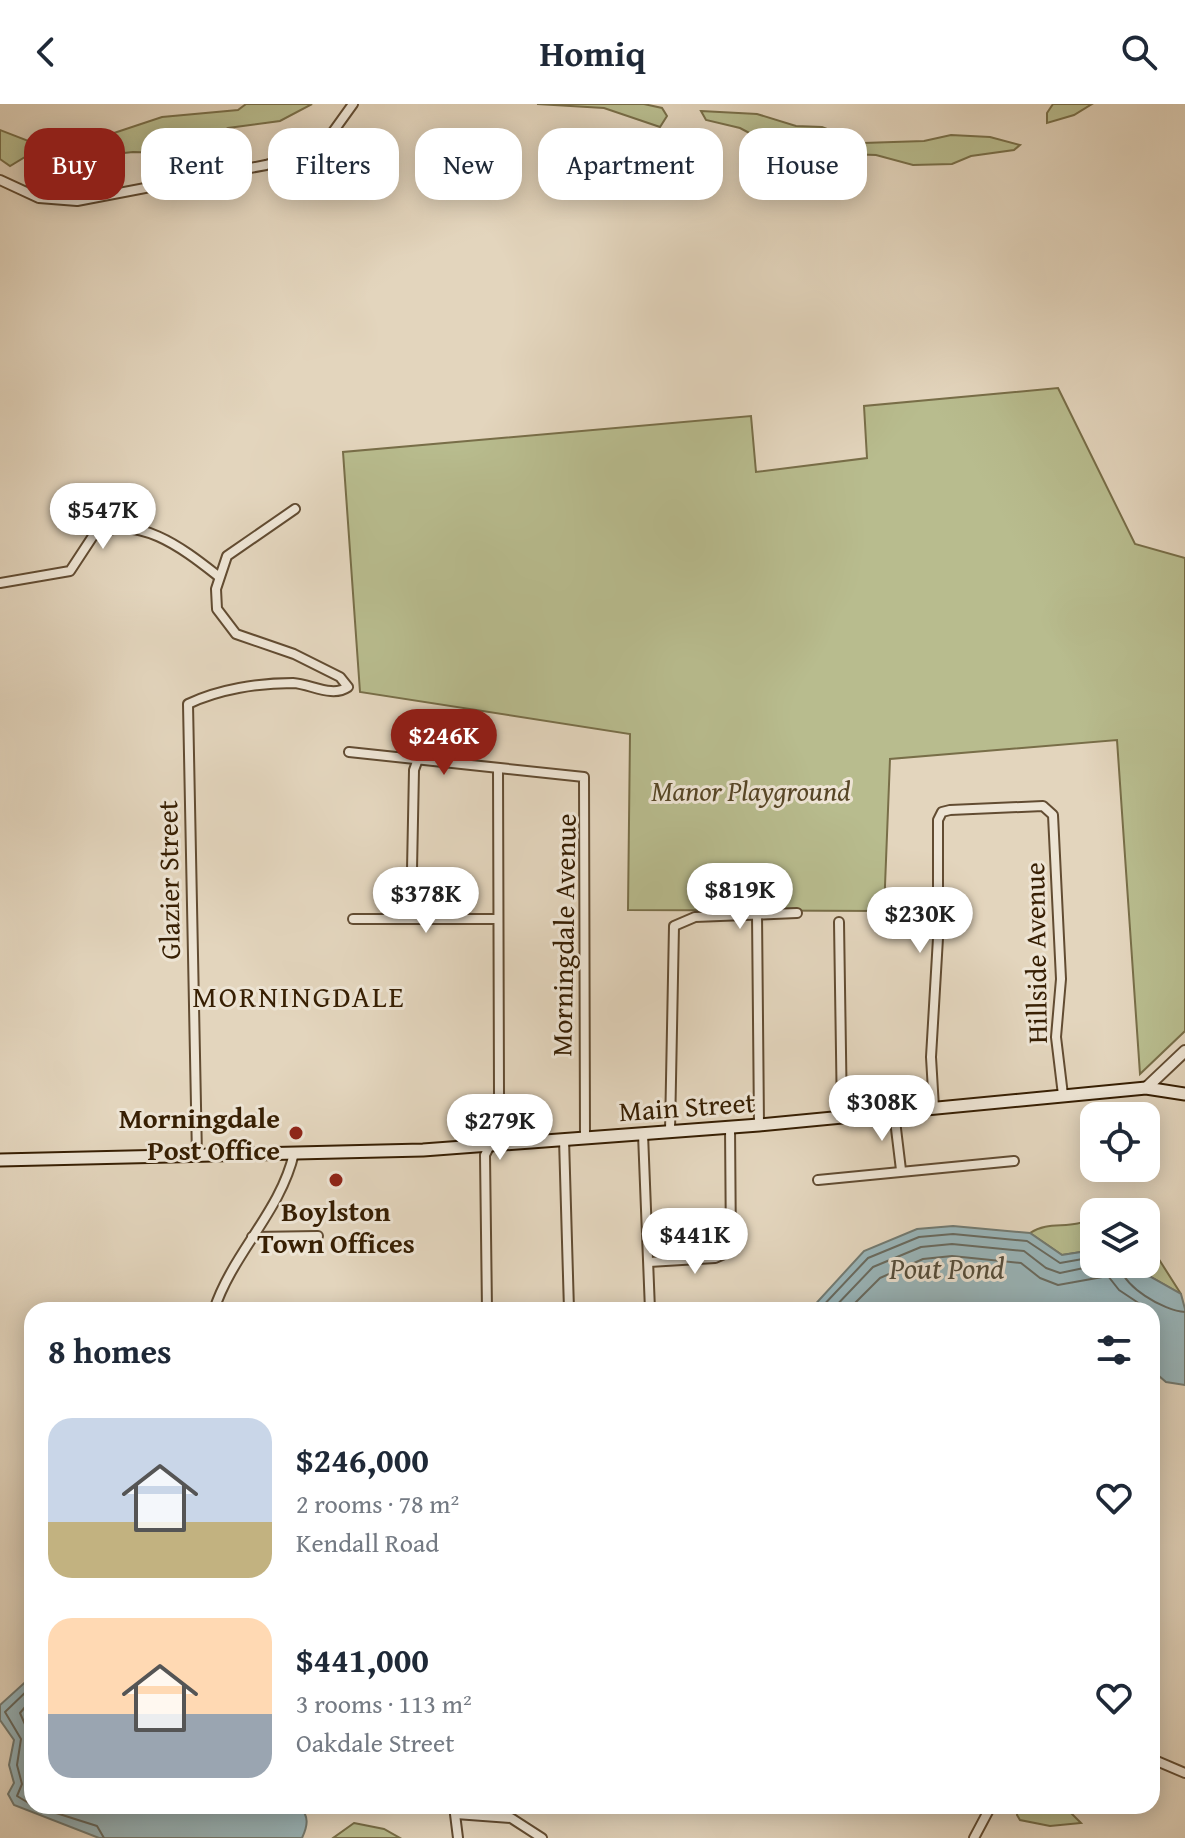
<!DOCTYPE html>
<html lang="en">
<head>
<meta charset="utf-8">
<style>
  body { margin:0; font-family:"Gentium Book Plus",serif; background:#f2f2f3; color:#1f2937; height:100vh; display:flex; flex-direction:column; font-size:30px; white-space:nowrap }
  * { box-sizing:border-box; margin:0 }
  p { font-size:26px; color:#747a83 }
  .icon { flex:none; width:44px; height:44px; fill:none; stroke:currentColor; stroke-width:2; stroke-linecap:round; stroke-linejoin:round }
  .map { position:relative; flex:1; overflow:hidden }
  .drawer { position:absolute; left:24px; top:1198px; width:1136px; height:512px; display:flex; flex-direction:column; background:#fff; border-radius:24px; box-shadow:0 4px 20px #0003 }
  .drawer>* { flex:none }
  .hud { position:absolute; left:24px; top:24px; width:1138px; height:72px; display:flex; gap:16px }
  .buttons { position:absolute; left:1080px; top:998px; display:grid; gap:16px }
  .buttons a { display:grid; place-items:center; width:80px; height:80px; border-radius:16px; background:#fff; box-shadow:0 4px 20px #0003; font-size:40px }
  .price { position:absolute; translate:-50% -68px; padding:0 18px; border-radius:28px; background:#fff; color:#222; font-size:26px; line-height:52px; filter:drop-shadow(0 2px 4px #0008) }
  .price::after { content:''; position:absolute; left:50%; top:48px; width:24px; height:18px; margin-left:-12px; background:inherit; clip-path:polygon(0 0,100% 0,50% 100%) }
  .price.selected { background:#8f2418; color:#fff }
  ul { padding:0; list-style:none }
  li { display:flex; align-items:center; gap:24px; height:200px; padding:0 24px }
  li span { display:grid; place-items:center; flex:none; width:224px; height:160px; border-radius:24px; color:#555 }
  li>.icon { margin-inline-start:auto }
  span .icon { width:96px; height:96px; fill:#fffc; stroke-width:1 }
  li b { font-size:34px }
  h2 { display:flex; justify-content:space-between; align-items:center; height:96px; padding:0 24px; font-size:34px }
  .chip { padding:0 28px; border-radius:24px; background:#fff; box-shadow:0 4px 20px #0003; font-size:28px; line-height:72px }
  .chip.selected { background:#8f2418; color:#fff }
  header { display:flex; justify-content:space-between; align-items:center; height:104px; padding:0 24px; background:#fff; font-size:36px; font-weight:700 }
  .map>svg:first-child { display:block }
</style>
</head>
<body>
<header><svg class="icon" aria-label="back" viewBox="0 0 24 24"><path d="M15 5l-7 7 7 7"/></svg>Homiq<svg class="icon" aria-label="search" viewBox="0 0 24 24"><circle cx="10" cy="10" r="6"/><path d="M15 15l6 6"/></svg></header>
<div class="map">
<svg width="1185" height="1734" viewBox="0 0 1185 1734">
  <rect width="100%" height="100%" fill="#e3d5bd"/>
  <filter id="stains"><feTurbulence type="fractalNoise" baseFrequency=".0025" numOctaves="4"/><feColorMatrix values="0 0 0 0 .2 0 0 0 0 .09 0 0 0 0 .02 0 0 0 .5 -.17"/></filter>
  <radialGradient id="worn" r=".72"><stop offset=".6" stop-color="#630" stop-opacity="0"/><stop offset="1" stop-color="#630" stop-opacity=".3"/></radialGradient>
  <g fill="#b8bc8e" stroke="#786e48" stroke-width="2">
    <path d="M246,0H312L280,17L228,24L194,44L168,49L133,48L69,55L30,50L10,62L0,55V26L36,40L77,31L111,30L162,13L238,6Z"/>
    <path d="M537,0H644L662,4L667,12L660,23L604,4Z"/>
    <path d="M1053,0H1092L1074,11L1047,19V9Z"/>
    <path d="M701,7L757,10L796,22L822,23L863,39L924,37L951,31L990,33L1020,41L1014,46L971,52L952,60L913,61L876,51L815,49L772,41L740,24L706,16Z"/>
    <path d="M1058,284L1135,440L1185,454V927L1140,970L1117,636L890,655L884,807L628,806L630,630L360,588L343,348L751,312L756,368L867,354L864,302Z"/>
    <path d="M1094,1112V1146L1062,1151L1030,1129C1051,1115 1073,1128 1094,1112Z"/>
    <path d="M1146,1135L1181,1190L1128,1160H1146Z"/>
    <path d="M1018,1702H1064L1081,1719L1050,1722L1020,1716L1017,1711Z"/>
    <path d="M354,1719L384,1725L400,1734H333Z"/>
  </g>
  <g fill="#99b6bb" stroke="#727a71" stroke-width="2">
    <path d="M953,1122L1030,1129L1062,1151L1094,1146V1160H1128L1181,1190L1185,1205V1281L1166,1278L1152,1266V1206H810L864,1147L917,1125Z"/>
    <path d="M32,1572V1702H300C309,1713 308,1721 302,1734H99L14,1701L8,1690L14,1679L9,1661L14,1636L0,1616V1601Z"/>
  </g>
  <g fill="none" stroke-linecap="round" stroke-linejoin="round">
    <g stroke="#686a5f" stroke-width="2">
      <path d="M1120,1160C1121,1182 1164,1207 1185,1208"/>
      <path d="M819,1206L868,1154L919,1133L953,1130L1027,1137L1060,1159L1094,1153"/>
      <path d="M832,1206L873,1163L921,1143L952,1140L1024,1147L1046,1164L1060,1169L1103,1160"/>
      <path d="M848,1206L880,1174L923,1155L952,1152L1021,1159L1040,1174L1058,1181L1108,1172L1119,1186L1149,1206"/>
      <path d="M32,1582L5,1608L21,1635L17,1661L22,1680L17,1692L32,1701"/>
      <path d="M32,1595L20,1609L31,1634L28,1662L32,1690"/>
      <path d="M34,1702L97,1722L104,1734"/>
    </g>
    <g stroke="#624c32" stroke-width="12">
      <g id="minor">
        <path d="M0,76L39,94L77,97L266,61L302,50L330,32L353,0"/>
        <path d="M0,479L70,467L93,432C137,407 186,447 218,472"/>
        <path d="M349,648L584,673L585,1033"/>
        <path d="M757,810L759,1021"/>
        <path d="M353,815H498"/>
        <path d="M411,815L414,666L418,655"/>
        <path d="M839,818L842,1013"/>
        <path d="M934,1004L931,953L938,834V716L942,708L950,706L1043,702L1053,711L1061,875L1056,933L1063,991"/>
        <path d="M894,1008L901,1066"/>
        <path d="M670,1027L674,822L695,813L797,809"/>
        <path d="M643,1030L650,1206"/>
        <path d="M564,1035L569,1206"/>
        <path d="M197,1052L188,600C219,585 259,579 293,579C311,580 332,594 348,583L340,573L294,550L236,530L217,505L216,485L227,452L295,405"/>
        <path d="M818,1076L1014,1057"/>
        <path d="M252,1133L318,1132"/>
        <path d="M649,1158L715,1154L731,1147L730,1023"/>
        <path d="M214,1206C232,1150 281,1107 294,1049"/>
        <path d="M487,1206L485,1051L496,1030L499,989L498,664"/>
        <path d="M1152,1655L1185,1669"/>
        <path d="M454,1702L458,1734"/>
        <path d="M456,1710L511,1714L542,1734"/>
        <path d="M974,1734L991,1702"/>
      </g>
    </g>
    <g stroke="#624c32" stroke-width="14">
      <path id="tertiary" d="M1146,984L1185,947"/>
    </g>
    <g stroke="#371f03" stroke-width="15">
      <path id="secondary" d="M0,1056L423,1046L759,1021L1146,984L1185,990"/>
    </g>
    <use href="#minor" stroke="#ede4d4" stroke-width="8"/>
    <use href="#tertiary" stroke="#ede4d4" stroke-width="10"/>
    <use href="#secondary" stroke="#ede4d4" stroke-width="11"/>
  </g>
  <g fill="#8f2418" stroke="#ede4d4" stroke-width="3">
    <circle cx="296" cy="1029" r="8"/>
    <circle cx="336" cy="1076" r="8"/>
  </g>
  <g text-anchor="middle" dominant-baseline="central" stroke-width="6" stroke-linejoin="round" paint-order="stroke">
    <g font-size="28" font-style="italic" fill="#574626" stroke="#ede4d4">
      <text x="751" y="686">Manor Playground</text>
    </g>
    <g font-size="28" fill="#371f03" stroke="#ede4d4">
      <text transform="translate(168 776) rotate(-91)">Glazier Street</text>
      <text transform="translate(563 831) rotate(-89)">Morningdale Avenue</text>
      <text transform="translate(1035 849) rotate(-91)">Hillside Avenue</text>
      <text transform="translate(687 1002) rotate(-4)">Main Street</text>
    </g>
    <g font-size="28" font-weight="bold" fill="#371f03" stroke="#ede4d4" text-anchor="end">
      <text x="280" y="1013">Morningdale<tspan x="280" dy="32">Post Office</tspan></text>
      <text x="336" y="1106" text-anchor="middle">Boylston<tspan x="336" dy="32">Town Offices</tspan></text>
    </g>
    <g font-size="30" letter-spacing="2" fill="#371f03" stroke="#ede4d4">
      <text x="299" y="892">MORNINGDALE</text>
    </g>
    <g font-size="30" font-style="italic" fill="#544c3a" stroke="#ede4d4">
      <text x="947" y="1164">Pout Pond</text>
    </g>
  </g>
  <rect width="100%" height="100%" filter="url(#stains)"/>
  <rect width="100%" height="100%" fill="url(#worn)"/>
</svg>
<div class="buttons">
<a><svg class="icon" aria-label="locate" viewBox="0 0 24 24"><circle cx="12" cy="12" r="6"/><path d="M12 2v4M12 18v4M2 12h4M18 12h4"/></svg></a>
<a><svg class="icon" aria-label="layers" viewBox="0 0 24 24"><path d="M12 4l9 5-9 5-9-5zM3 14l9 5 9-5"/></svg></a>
</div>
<b class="price" style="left:103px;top:447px">$547K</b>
<b class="price selected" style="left:444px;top:673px">$246K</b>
<b class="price" style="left:740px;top:827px">$819K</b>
<b class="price" style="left:426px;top:831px">$378K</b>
<b class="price" style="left:920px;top:851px">$230K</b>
<b class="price" style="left:882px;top:1039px">$308K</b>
<b class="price" style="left:500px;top:1058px">$279K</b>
<b class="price" style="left:695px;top:1172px">$441K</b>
<div class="hud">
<a class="chip selected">Buy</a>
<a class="chip">Rent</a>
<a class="chip">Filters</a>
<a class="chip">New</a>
<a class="chip">Apartment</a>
<a class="chip">House</a>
</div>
<section class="drawer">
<h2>8 homes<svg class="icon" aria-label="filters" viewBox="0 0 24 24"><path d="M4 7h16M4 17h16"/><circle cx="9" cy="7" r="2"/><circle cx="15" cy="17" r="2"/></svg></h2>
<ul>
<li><span style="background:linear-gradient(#c9d6e8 65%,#c2b280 0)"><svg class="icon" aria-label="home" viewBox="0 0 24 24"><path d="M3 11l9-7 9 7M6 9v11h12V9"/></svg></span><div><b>$246,000</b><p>2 rooms · 78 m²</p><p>Kendall Road</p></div><svg class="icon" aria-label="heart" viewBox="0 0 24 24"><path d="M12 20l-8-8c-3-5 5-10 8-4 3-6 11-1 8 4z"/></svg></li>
<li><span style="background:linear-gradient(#ffd9b3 60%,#9aa5b1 0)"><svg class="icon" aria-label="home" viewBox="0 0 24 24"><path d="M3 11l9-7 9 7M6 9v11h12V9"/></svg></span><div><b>$441,000</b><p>3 rooms · 113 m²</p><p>Oakdale Street</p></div><svg class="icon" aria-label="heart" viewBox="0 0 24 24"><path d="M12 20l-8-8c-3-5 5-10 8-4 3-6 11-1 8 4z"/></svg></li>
</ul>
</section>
</div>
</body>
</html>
